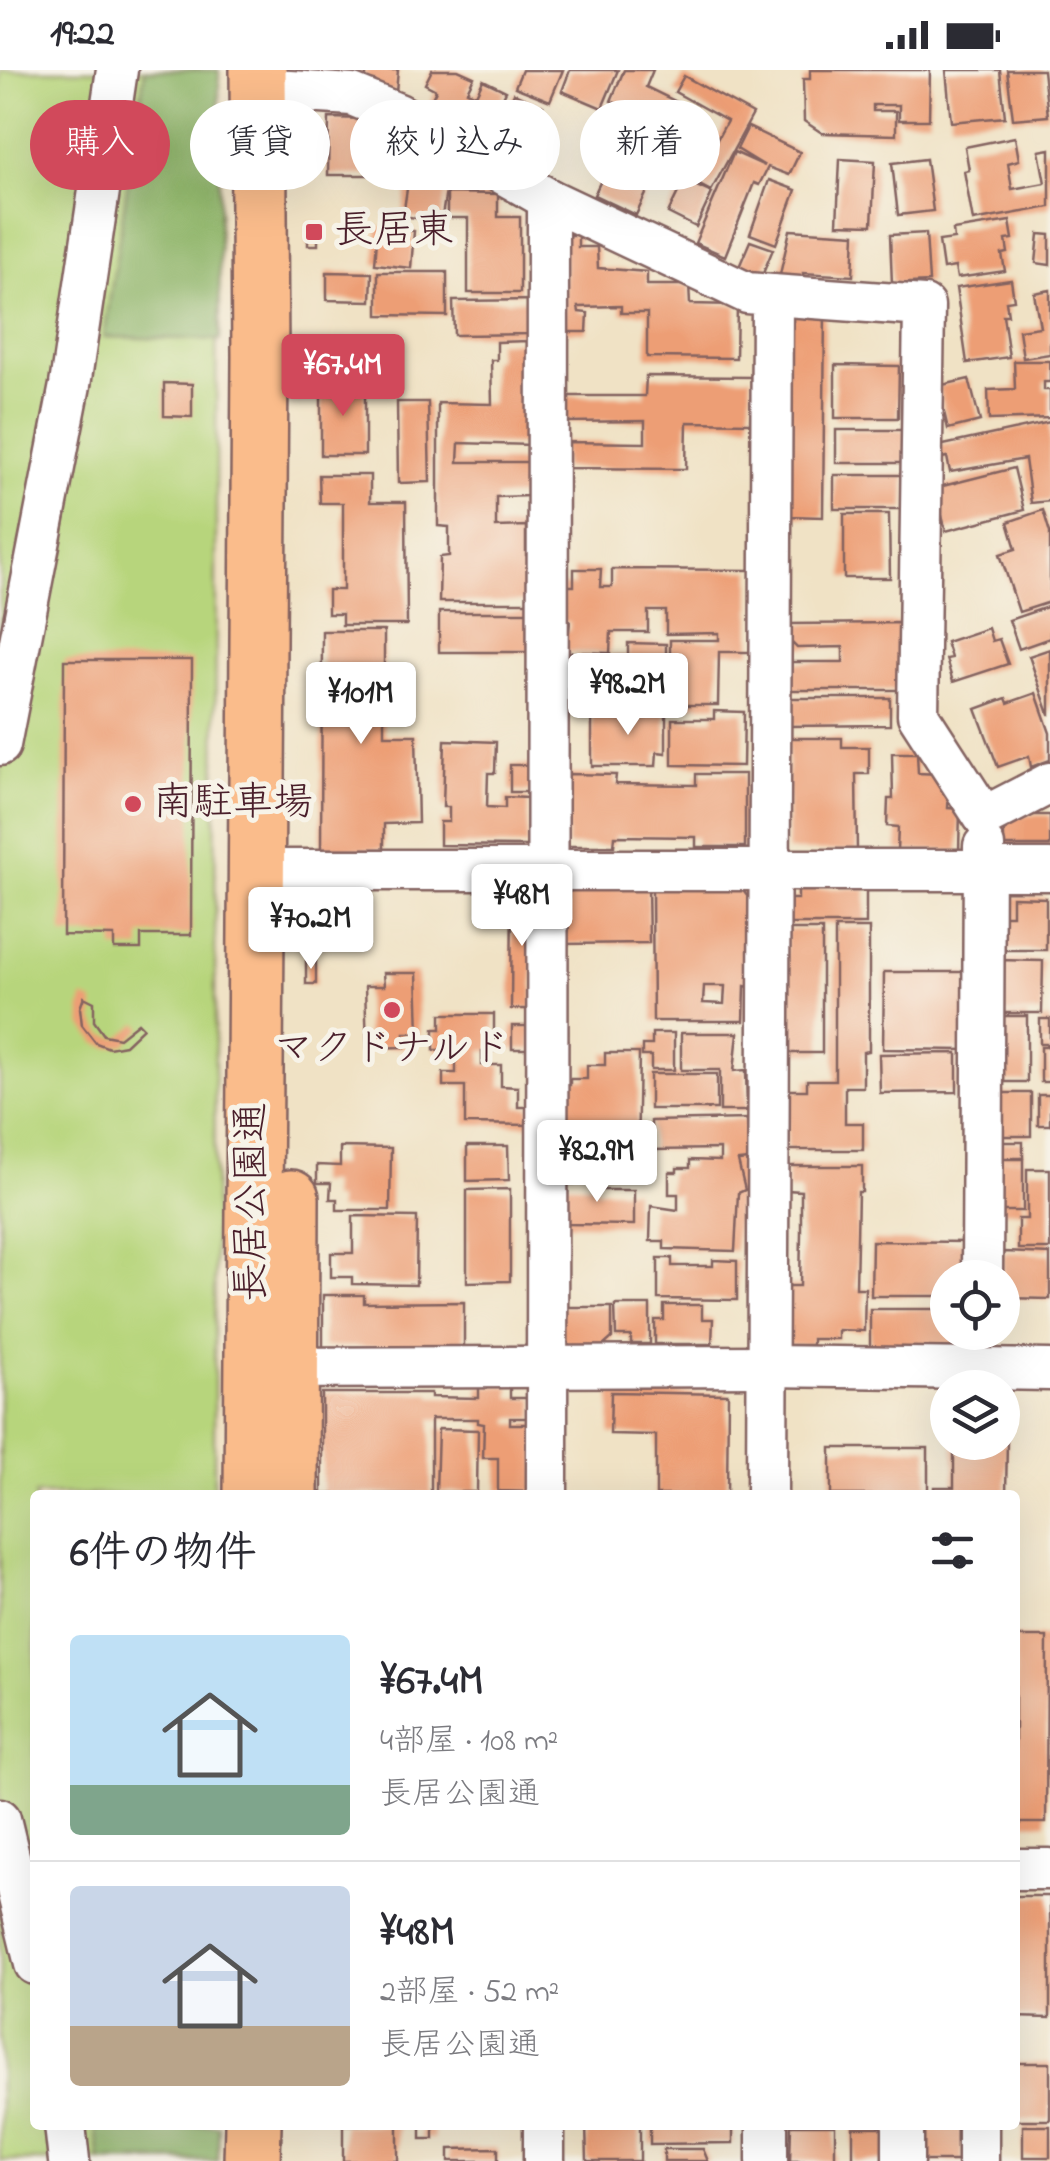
<!DOCTYPE html>
<html lang="ja">
<head>
<meta charset="utf-8">
<style>
  body { margin:0; font-family:"Indie Flower","Klee One",sans-serif; background:#f7f7f7; color:#2b2b33; height:100vh; display:flex; flex-direction:column; font-size:38px; white-space:nowrap }
  * { box-sizing:border-box; margin:0 }
  p { font-size:32px; color:#7c7c81 }
  .icon { flex:none; width:55px; height:55px; fill:none; stroke:currentColor; stroke-width:2; stroke-linecap:round; stroke-linejoin:round }
  .map { position:relative; flex:1; overflow:hidden }
  .details { position:absolute; left:30px; top:1420px; width:990px; height:640px; display:flex; flex-direction:column; background:#fff; border-radius:10px; box-shadow:0 10px 40px #0002 }
  .details>* { flex:none }
  .guide { position:absolute; left:30px; top:30px; width:990px; height:90px; display:flex; gap:20px }
  .buttons { position:absolute; left:930px; top:1190px; display:grid; gap:20px }
  .buttons a { display:grid; place-items:center; width:90px; height:90px; border-radius:50%; background:#fff; box-shadow:0 10px 40px #0002; font-size:50px }
  .price { position:absolute; translate:-50% -85px; padding:0 22px; border-radius:10px; background:#fff; color:#222; font-size:32px; line-height:65px; filter:drop-shadow(0 2px 5px #0008) }
  .price::after { content:''; position:absolute; left:50%; top:60px; width:30px; height:22px; margin-left:-15px; background:inherit; clip-path:polygon(0 0,100% 0,50% 100%) }
  .price.on { background:#d1495b; color:#fff }
  ul { padding:0; list-style:none }
  li { display:flex; align-items:center; gap:30px; height:250px; padding:0 40px }
  li+li { border-top:2px solid #e1e1e2 }
  li span { display:grid; place-items:center; flex:none; width:280px; height:200px; border-radius:10px; color:#555 }
  li>.icon { margin-inline-start:auto }
  span .icon { width:120px; height:120px; fill:#fffc; stroke-width:1 }
  li b { font-size:42px }
  h2 { display:flex; justify-content:space-between; align-items:center; height:120px; padding:0 40px; font-size:42px }
  .tag { padding:0 35px; border-radius:45px; background:#fff; box-shadow:0 10px 40px #0002; font-size:35px; line-height:90px }
  .tag.on { background:#d1495b; color:#fff }
  .status { display:flex; justify-content:space-between; align-items:center; height:70px; padding:0 50px; background:#fff; direction:ltr }
  .status svg { height:28px; fill:currentColor }
  .map>svg:first-child { display:block }
</style>
</head>
<body>
<div class="status"><b>19:22</b><svg viewBox="0 0 49 12"><path d="M0 12V9h3v3zM5 12V6h3v6zM10 12V3h3v9zM15 12V0h3v12zM26 1h20v11H26zM47 4h2v5h-2z"/></svg></div>
<div class="map">
<svg width="1050" height="2091" viewBox="0 0 1050 2091">
  <rect width="100%" height="100%" fill="#f7f3e8"/>
  <filter id="ink" filterUnits="userSpaceOnUse"><feTurbulence type="fractalNoise" baseFrequency=".01" numOctaves="2"/><feDisplacementMap in="SourceGraphic" scale="20" xChannelSelector="R" yChannelSelector="G"/><feConvolveMatrix kernelMatrix="1 2 1 2 8 2 1 2 1" color-interpolation-filters="sRGB"/></filter>
  <filter id="wash" filterUnits="userSpaceOnUse"><feTurbulence type="fractalNoise" baseFrequency=".0048" numOctaves="4" result="noise"/><feDisplacementMap in="SourceGraphic" scale="40" xChannelSelector="R" yChannelSelector="G"/><feGaussianBlur stdDeviation="2.25" result="paint"/><feColorMatrix in="noise" values="0 0 0 0 0 0 0 0 0 0 0 0 0 0 0 0 0 1.4 0 .05"/><feComposite in="paint" operator="in"/></filter>
  <g filter="url(#wash)">
    <rect width="100%" height="100%" fill="#f0e2c5"/>
    <path fill="#b7d57c" stroke="#807a54" stroke-width="2.5" d="M0,0H217L214,1425H35V2055H213V2091H0Z"/>
    <g fill="#91b66c" stroke="#6e6a4c" stroke-width="2.5">
      <path d="M145,0H219L220,270L104,267Z"/>
      <path d="M96,2055H219L218,2091H100Z"/>
    </g>
    <g id="blocks">
      <g fill="#ed9e75" fill-rule="evenodd">
        <path d="M354,0H398L396,22L374,20L375,11L366,10V4Z"/>
        <path d="M432,0H458L474,7L467,21L476,25L483,10L506,21L485,64L428,37L436,20L425,14Z"/>
        <path d="M522,0H563L550,31L515,17Z"/>
        <path d="M570,0H618L602,38L562,21Z"/>
        <path d="M624,0H653L646,17L677,32L672,42L694,53L683,75L672,69L636,145L594,125L634,42L611,31Z"/>
        <path d="M810,0H930L929,50H899V35H873V41H896V65L822,63L804,51L803,9H810Z"/>
        <path d="M946,0H1000L1005,47L951,52Z"/>
        <path d="M1007,0H1043L1048,46L1013,49Z"/>
        <path d="M684,6L753,44L711,121L694,112L727,51L675,22Z"/>
        <path d="M514,23L543,36L521,83L504,75L509,63L498,58Z"/>
        <path d="M329,48L367,49V71H377V59H386V86H371L370,105H328Z"/>
        <path d="M748,57L800,82L789,105L768,97L759,115L754,113L725,186L695,173L734,82L765,96L737,79Z"/>
        <path d="M1015,67L1019,90L1008,93L1012,119L1045,113L1039,81L1050,79V137L973,151L964,101L969,100L965,77Z"/>
        <path d="M412,85L451,91L441,152L403,146Z"/>
        <path d="M840,89L875,91L872,155L837,154Z"/>
        <path d="M926,89L933,141L898,145L892,93Z"/>
        <path d="M684,110L712,123L696,157L668,143Z"/>
        <path d="M769,110L796,120L776,174L750,164Z"/>
        <path d="M447,123L498,124V147H520V223H468V148H447Z"/>
        <path d="M1010,151L1013,169L1006,170L1008,183L1002,184L1005,201L957,208L955,197L943,199L939,171L954,169L953,160Z"/>
        <rect x="308" y="153" width="10" height="22"/>
        <path d="M378,157L414,161L411,198L375,194Z"/>
        <path d="M790,160L855,164L853,206L803,203V211L779,209Z"/>
        <path d="M926,163L929,212L892,214L890,165Z"/>
        <path d="M1039,164L1050,165V195L1036,193Z"/>
        <path d="M564,165H578V177H597L598,198L647,202V215H689L690,234L737,235L736,288L647,287V243H621V236L578,237L579,242L588,243L587,262H564Z"/>
        <path d="M750,171L773,179L762,206L739,197Z"/>
        <path d="M327,202L372,203L371,231L327,230Z"/>
        <path d="M378,202H447V246L378,245Z"/>
        <path d="M1011,210L1014,230L1006,231L1008,245H1003L1009,287L967,293L956,218Z"/>
        <path d="M1050,220V284L1023,288L1019,260L1040,257L1034,223Z"/>
        <path d="M534,230V264L454,265L453,231Z"/>
        <path d="M797,238H825L823,447L789,446L785,253Z"/>
        <path d="M528,271L533,375L459,373L458,392H530V426L496,427V457L526,456V485L535,487L534,532H439L440,487L449,486V457L438,456V333L492,334L491,290H497V272Z"/>
        <path d="M1014,291H1050V312H1044V320H1050V348L989,350L988,320L1015,319Z"/>
        <path d="M835,295L899,296L898,348H835Z"/>
        <path d="M646,306L751,307L750,353L687,352L686,399L563,398V372L645,373V351L564,352V326H645Z"/>
        <path d="M969,309L980,351L948,359L938,316Z"/>
        <path d="M164,313L192,314V347L164,346Z"/>
        <rect x="321" y="313" width="44" height="72"/>
        <path d="M397,332H428L430,412L398,413Z"/>
        <path d="M1050,352V431L1031,433L1025,389L950,402L947,387L937,389L934,377Z"/>
        <rect x="836" y="360" width="70" height="33"/>
        <path d="M1014,398L1024,440L946,461L935,418Z"/>
        <path d="M319,405H370V432H406L407,555H342V544H328V520H343V433H320Z"/>
        <rect x="834" y="405" width="71" height="34"/>
        <path d="M1043,440L1050,463V532L1019,542L1000,484L1016,479L1008,452Z"/>
        <path d="M844,444H889L890,508H844Z"/>
        <path d="M574,499H601L600,517H612V499L751,500V582H719L718,635H670V570H719V563L666,564V541H648V562H611L610,583L559,582L560,561H569L570,552L560,551L561,516H574Z"/>
        <path d="M1050,536V568L1019,579L1009,550Z"/>
        <rect x="439" y="542" width="95" height="40"/>
        <path d="M900,553V620H786V592H843V577L797,578L787,568V554Z"/>
        <path d="M988,558L992,571L999,569L1008,594L953,612L946,589L951,588L946,572Z"/>
        <path d="M322,561H384V665H416L418,753L384,754V779H321Z"/>
        <path d="M628,573L666,574V636H576V586H628Z"/>
        <path d="M1050,579V644H1049L1029,586Z"/>
        <path d="M64,590H192L191,865H141V879H114V866L63,865Z"/>
        <path d="M1036,623L1050,663V690L1031,697L1029,686L998,697L976,639L1006,628L1008,633Z"/>
        <path d="M786,628H890V655L786,656Z"/>
        <path d="M714,641L744,642L743,696L672,695V649H714Z"/>
        <path d="M592,642H666V683L657,682L656,696H592Z"/>
        <path d="M788,668H842V677H869V704H856L857,781H787Z"/>
        <path d="M445,670L496,672L495,703H488L487,737L505,738V727L528,728L527,776L440,775V752H449V737H443Z"/>
        <path d="M892,683H917L918,703L939,704L949,717L948,738L960,739L959,781H897L898,757L887,756L888,729H893Z"/>
        <rect x="510" y="695" width="23" height="27"/>
        <path d="M568,704L616,705L615,714L696,715V704H745V777H696V767L615,766L614,776H567Z"/>
        <rect x="1004" y="745" width="46" height="31"/>
        <path d="M512,815H523L533,825V939H511Z"/>
        <path d="M648,816L649,873L561,874L560,831L575,817Z"/>
        <path d="M652,817H740L752,832L750,917L745,916L744,951H653ZM704,916H725L724,934L703,933Z"/>
        <path d="M866,818V854H787V829H798V819Z"/>
        <path d="M1012,827L1046,828V880H1000V845H1012Z"/>
        <path d="M835,858H869V981L863,982V1017H845V1053H863V1080H787V1020H807V1010H835Z"/>
        <rect x="786" y="860" width="36" height="123"/>
        <path d="M999,890L1043,891L1042,943H998Z"/>
        <rect x="306" y="891" width="10" height="23"/>
        <path d="M884,902H968L969,980L883,979Z"/>
        <path d="M383,903H417L419,963H404L405,977L367,978L365,916H384Z"/>
        <path d="M84,927L94,932V951L104,965L119,968L138,953L143,958L125,975L109,978L96,973L82,955L80,938Z"/>
        <path d="M441,944H494V981H482V995H501V1016L518,1017V1037H530V1055L465,1054V1016H443V1003H456V980H434V959H441Z"/>
        <rect x="996" y="946" width="31" height="66"/>
        <rect x="1040" y="949" width="10" height="25"/>
        <rect x="512" y="956" width="20" height="23"/>
        <path d="M652,963H674V1000H651V986H642V975H652Z"/>
        <path d="M681,963H738L734,1001L746,1000L747,1041H720V1000H681Z"/>
        <rect x="1041" y="977" width="9" height="35"/>
        <path d="M605,983H639L637,1090L585,1089L586,1084L558,1083L559,1015H570V1009H587V995H605Z"/>
        <path d="M957,983V1022L880,1023L879,984Z"/>
        <rect x="650" y="1004" width="67" height="35"/>
        <rect x="992" y="1023" width="39" height="43"/>
        <rect x="1038" y="1025" width="12" height="30"/>
        <path d="M747,1049L748,1090L738,1091L745,1120L738,1123L735,1181L664,1179V1171H650L651,1136L678,1140V1124H669V1102H677V1098H690V1090L720,1091V1079L651,1080V1051Z"/>
        <rect x="996" y="1072" width="27" height="16"/>
        <path d="M467,1076H508L509,1110L467,1111Z"/>
        <path d="M340,1077L391,1078L390,1140H337V1129H330L331,1113H317V1095L340,1096Z"/>
        <rect x="996" y="1089" width="27" height="52"/>
        <path d="M787,1096H862V1122H858L856,1218H865L864,1261L838,1260V1269H812V1275H785L786,1216H800L801,1162V1121L787,1120Z"/>
        <path d="M1027,1099H1050V1179H1018V1149H1027Z"/>
        <path d="M560,1114H595V1120H634V1155L566,1154Z"/>
        <path d="M510,1119V1211L467,1212V1120Z"/>
        <path d="M353,1146L417,1147L416,1215L352,1214V1207H331V1183H353Z"/>
        <path d="M872,1171L968,1172L967,1208H948V1226H871Z"/>
        <path d="M1003,1182L1050,1184V1229L1002,1228Z"/>
        <path d="M658,1188H672V1196H713V1190L737,1191V1230L658,1229Z"/>
        <path d="M323,1225H364V1233L464,1232V1277H323Z"/>
        <path d="M615,1235H650V1274H631V1266H616Z"/>
        <path d="M664,1235H702V1249H713L712,1274H655V1250H664Z"/>
        <path d="M560,1237H612V1268L602,1277H572L560,1268Z"/>
        <path d="M870,1239H948V1262H967V1272L956,1280H870Z"/>
        <path d="M479,1316H510V1328H534V1348H510V1354H537L536,1422L498,1421V1388H483L484,1354L478,1353V1349H431V1424H322V1323H431V1327L479,1328Z"/>
        <path d="M611,1322L728,1324L727,1425H656V1365L610,1364Z"/>
        <path d="M438,1359L478,1360L477,1422H436Z"/>
        <path d="M1002,1369H1007L1006,1425H934V1417H954V1372H1002Z"/>
        <rect x="831" y="1378" width="97" height="47"/>
        <path d="M1015,1567H1047L1046,1753H1015Z"/>
        <path d="M1015,1826H1050V1948L1015,1947Z"/>
        <rect x="1015" y="1993" width="35" height="57"/>
        <rect x="343" y="2055" width="55" height="36"/>
        <rect x="421" y="2055" width="13" height="14"/>
        <path d="M586,2055H640V2091H587Z"/>
        <path d="M650,2055H733V2073L650,2074Z"/>
        <path d="M791,2055H835V2091H790Z"/>
        <path d="M914,2055H962L963,2091H914Z"/>
        <rect x="1023" y="2056" width="27" height="31"/>
        <rect x="853" y="2057" width="35" height="34"/>
        <path d="M498,2078V2091H449V2079Z"/>
        <path d="M664,2079H703L708,2091H664Z"/>
      </g>
    </g>
  </g>
  <g filter="url(#ink)">
    <use href="#blocks" fill-opacity="0" stroke="#846361" stroke-width="2.5"/>
    <g fill="none" stroke-linecap="round" stroke-linejoin="round">
      <g stroke="#846361" stroke-width="45">
        <g id="minor">
          <path d="M258,19L352,25L398,44L548,129L747,223L772,225L767,1425"/>
          <path d="M772,225L924,236L918,645L984,747L1050,713"/>
          <path d="M0,675L70,315L117,0"/>
          <path d="M256,800H1050"/>
          <path d="M982,1208L984,776"/>
          <path d="M264,1298L768,1296L1050,1300"/>
          <path d="M547,1425L548,129"/>
          <path d="M0,1749L35,1894"/>
          <path d="M1015,1799H1050"/>
          <path d="M65,2055L69,2091"/>
          <path d="M544,2055V2091"/>
          <path d="M767,2055V2091"/>
          <path d="M903,2091V2055"/>
          <path d="M978,2091V2055"/>
        </g>
      </g>
      <g stroke="#846361" stroke-width="60">
        <g id="highway">
          <path d="M252,1425L260,287L258,0"/>
          <path d="M290,1425L291,1128"/>
          <path d="M252,2091L253,2055"/>
        </g>
      </g>
      <use href="#minor" stroke="#fff" stroke-width="40"/>
      <use href="#highway" stroke="#fabc8b" stroke-width="55"/>
    </g>
  </g>
  <g fill="#d1495b" stroke="#f7f3e8" stroke-width="4">
    <rect x="304" y="152" width="20" height="20" rx="5"/>
    <circle cx="133" cy="734" r="10"/>
    <circle cx="392" cy="940" r="10"/>
  </g>
  <g text-anchor="middle" dominant-baseline="central" stroke-width="10" stroke-linejoin="round" paint-order="stroke">
    <g font-size="40" fill="#4a1f2b" stroke="#f7f3e8" text-anchor="start">
      <text x="334" y="162">長居東</text>
      <text x="153" y="734">南駐車場</text>
      <text x="392" y="980" text-anchor="middle">マクドナルド</text>
    </g>
    <g font-size="40" fill="#4a1f2b" stroke="#f7f3e8">
      <text transform="translate(253 1132) rotate(-90)">長居公園通</text>
    </g>
  </g>
</svg>
<div class="buttons">
<a><svg class="icon" aria-label="locate" viewBox="0 0 24 24"><circle cx="12" cy="12" r="6"/><path d="M12 2v4M12 18v4M2 12h4M18 12h4"/></svg></a>
<a><svg class="icon" aria-label="layers" viewBox="0 0 24 24"><path d="M12 4l9 5-9 5-9-5zM3 14l9 5 9-5"/></svg></a>
</div>
<b class="price on" style="left:343px;top:349px">¥67.4M</b>
<b class="price" style="left:628px;top:668px">¥98.2M</b>
<b class="price" style="left:361px;top:677px">¥101M</b>
<b class="price" style="left:522px;top:879px">¥48M</b>
<b class="price" style="left:311px;top:902px">¥70.2M</b>
<b class="price" style="left:597px;top:1135px">¥82.9M</b>
<div class="guide">
<a class="tag on">購入</a>
<a class="tag">賃貸</a>
<a class="tag">絞り込み</a>
<a class="tag">新着</a>
</div>
<section class="details">
<h2>6件の物件<svg class="icon" aria-label="filters" viewBox="0 0 24 24"><path d="M4 7h16M4 17h16"/><circle cx="9" cy="7" r="2"/><circle cx="15" cy="17" r="2"/></svg></h2>
<ul>
<li><span style="background:linear-gradient(#bfe0f5 75%,#7fa58c 0)"><svg class="icon" aria-label="home" viewBox="0 0 24 24"><path d="M3 11l9-7 9 7M6 9v11h12V9"/></svg></span><div><b>¥67.4M</b><p>4部屋 · 108 m²</p><p>長居公園通</p></div></li>
<li><span style="background:linear-gradient(#c9d6e8 70%,#b9a48a 0)"><svg class="icon" aria-label="home" viewBox="0 0 24 24"><path d="M3 11l9-7 9 7M6 9v11h12V9"/></svg></span><div><b>¥48M</b><p>2部屋 · 52 m²</p><p>長居公園通</p></div></li>
</ul>
</section>
</div>
</body>
</html>
